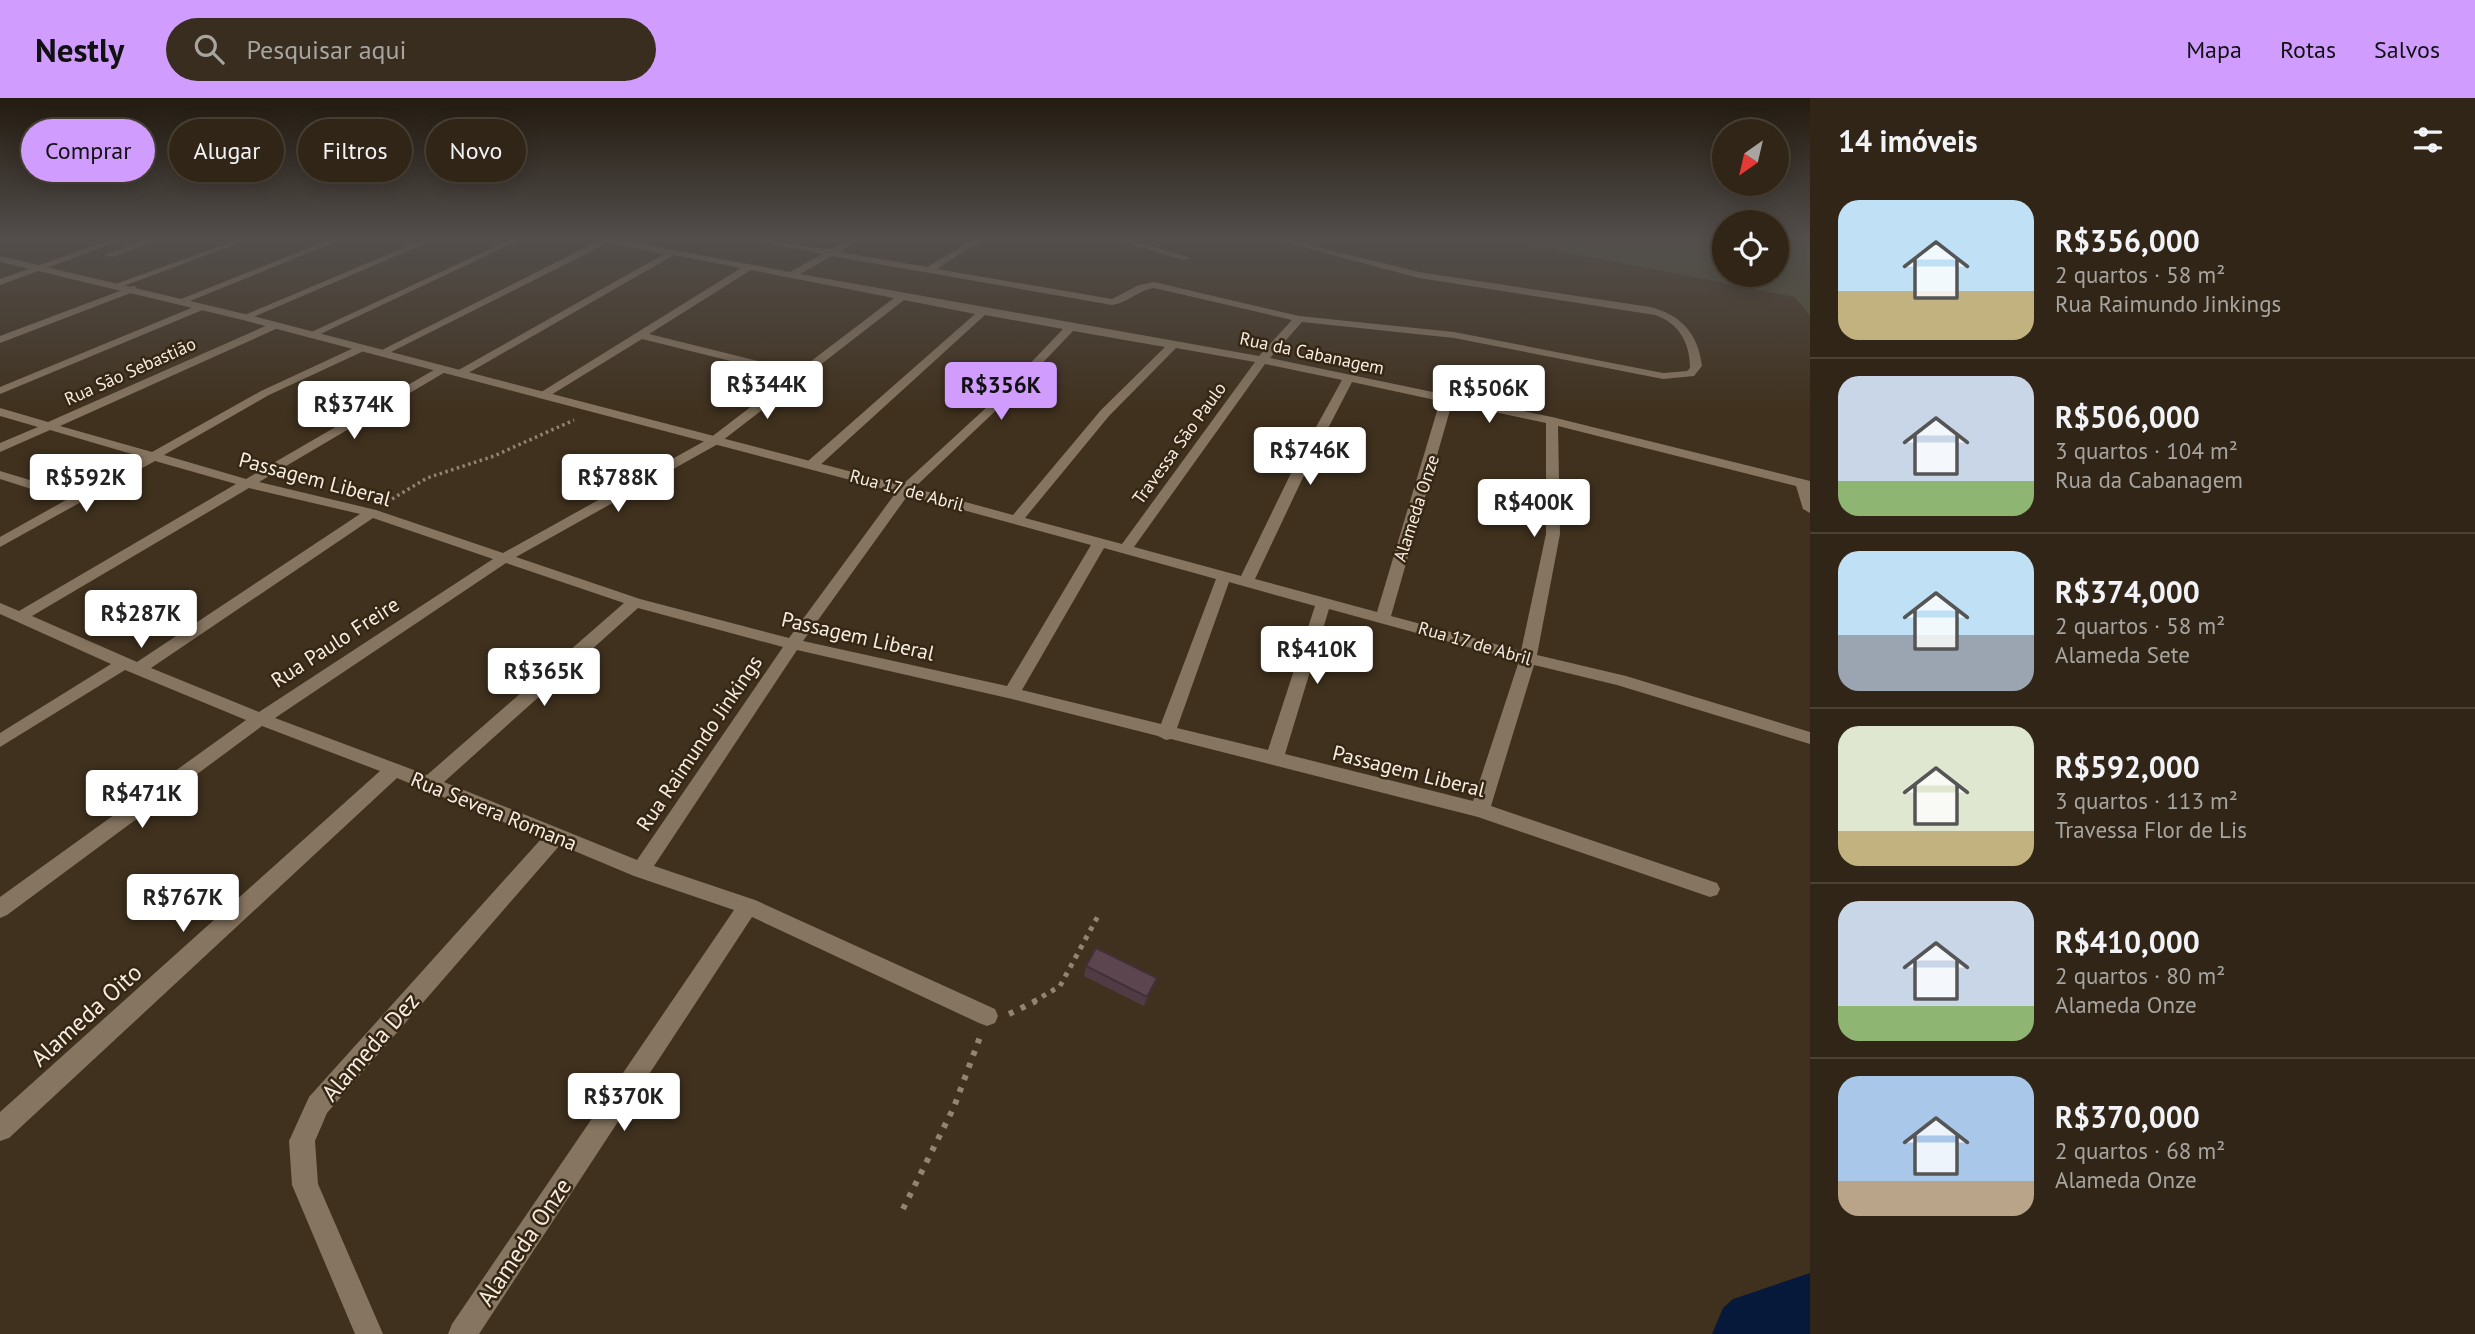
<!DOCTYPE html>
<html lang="pt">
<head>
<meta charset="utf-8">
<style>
  body { margin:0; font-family:"PT Sans",sans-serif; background:#382d1f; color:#f1f3f6; height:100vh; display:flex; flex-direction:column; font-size:26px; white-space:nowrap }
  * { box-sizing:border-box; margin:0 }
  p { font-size:23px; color:#a8a5a1 }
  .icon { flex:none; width:38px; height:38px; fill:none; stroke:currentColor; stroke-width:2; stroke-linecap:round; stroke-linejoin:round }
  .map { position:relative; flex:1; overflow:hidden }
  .drawer { display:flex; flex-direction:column; background:#302516; width:665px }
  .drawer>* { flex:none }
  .hud { position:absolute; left:21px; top:21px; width:665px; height:63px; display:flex; gap:14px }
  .needle { width:46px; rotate:214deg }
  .fabs { position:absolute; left:1712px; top:21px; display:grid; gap:14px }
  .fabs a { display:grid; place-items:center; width:77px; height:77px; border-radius:50%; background:#302516; box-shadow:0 4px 18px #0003,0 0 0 2px #4b4235; font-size:35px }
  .price { position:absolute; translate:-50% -60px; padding:0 16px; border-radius:7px; background:#fff; color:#222; font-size:23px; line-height:46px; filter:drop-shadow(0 2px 4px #0008) }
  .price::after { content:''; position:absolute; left:50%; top:42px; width:21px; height:16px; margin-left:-10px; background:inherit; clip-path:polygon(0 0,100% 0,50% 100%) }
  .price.on { background:#d09dfe; color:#111 }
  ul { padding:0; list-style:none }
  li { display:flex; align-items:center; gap:21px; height:175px; padding:0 28px }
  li+li { border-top:2px solid #4b4235 }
  li span { display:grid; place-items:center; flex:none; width:196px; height:140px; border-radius:21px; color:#555 }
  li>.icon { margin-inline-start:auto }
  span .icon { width:84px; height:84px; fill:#fffc; stroke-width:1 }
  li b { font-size:30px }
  h2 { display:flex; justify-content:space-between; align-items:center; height:84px; padding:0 28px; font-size:30px }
  .chip { padding:0 24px; border-radius:32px; background:#302516; box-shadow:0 4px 18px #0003,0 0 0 2px #4b4235; font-size:24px; line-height:63px }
  .chip.on { background:#d09dfe; color:#111 }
  header { display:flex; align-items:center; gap:42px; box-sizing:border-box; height:98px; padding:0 35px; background:#d09dfe; color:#111 }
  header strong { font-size:33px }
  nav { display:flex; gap:38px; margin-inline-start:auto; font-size:24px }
  .search { width:490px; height:63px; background:#382d1f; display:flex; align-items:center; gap:18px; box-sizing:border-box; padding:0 24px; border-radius:38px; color:#a8a5a1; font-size:26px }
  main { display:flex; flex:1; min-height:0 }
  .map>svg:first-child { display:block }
</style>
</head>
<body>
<header>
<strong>Nestly</strong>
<div class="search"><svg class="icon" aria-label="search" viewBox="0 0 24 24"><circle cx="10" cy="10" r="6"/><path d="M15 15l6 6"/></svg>Pesquisar aqui</div>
<nav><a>Mapa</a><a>Rotas</a><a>Salvos</a></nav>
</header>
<main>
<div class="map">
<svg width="1810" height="1236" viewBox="0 0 1810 1236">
  <rect width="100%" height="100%" fill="#40311e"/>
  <path fill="#4e5035" d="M1494,140H1724V177H1776V140H1810V218L1795,199Z"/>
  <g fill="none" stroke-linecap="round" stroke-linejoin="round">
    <path fill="#06193b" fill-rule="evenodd" d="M1810,1175V1236H1712L1723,1210L1733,1201Z"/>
    <path stroke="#908474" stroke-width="3.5" stroke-dasharray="2.5 3.5" stroke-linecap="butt" d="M387,404L427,380L494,358L574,322"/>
    <path stroke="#908474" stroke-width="5" stroke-dasharray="4.5 6" stroke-linecap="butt" d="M1033,904L1060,888L1098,818"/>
    <g stroke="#908474" stroke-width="6" stroke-dasharray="5 8" stroke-linecap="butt">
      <path d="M1009,916L1036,903"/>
      <path d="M903,1111L954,1009L980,939"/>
    </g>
    <g fill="#867560" fill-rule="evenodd">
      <path d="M116,140H128L0,187V181Z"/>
      <path d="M152,140H164L112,159L104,157Z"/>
      <path d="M242,140H253L121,189L113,187Z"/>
      <path d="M334,140H345L185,205L176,203Z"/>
      <path d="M427,140H438L249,221L240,219Z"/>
      <path d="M514,140H524L314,239L305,237Z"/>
      <path d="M593,140H609L790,174L822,156L742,140C770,140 797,149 826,151C838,152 849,140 862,140L840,154L927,169L975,140H985L937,171L1112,201L1139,187L1154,184L1299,218L1454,234L1663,275L1687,273L1690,270C1690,245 1679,225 1655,217L1419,180L1268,140H1281L1419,174L1650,209C1681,217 1698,235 1702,268L1694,278L1663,281L1454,240L1302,224L1270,260L1552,319L1810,383V415L1803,411L1796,388L1558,328L1560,436L1537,557L1626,578L1810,634V646L1617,587L1534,567L1491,708L1717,785L1720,791L1717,797L1710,799L1478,719L1171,641L1166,642L1158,638L1012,601L797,552L654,768L755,802L995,911L998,918L995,925L987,928L979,925L752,819L479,1236H448L452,1226L734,812L634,778L560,747L327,1015L315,1043L318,1086L383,1236H355L292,1087L289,1043L309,999L542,740L397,680L9,1040L0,1043V1014L380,673L262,628L7,817L0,820V799L246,622L125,572L0,649V635L111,566L0,516V505L19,513L236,386L155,363L0,449V439L66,402L0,381V373L76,396L142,359L50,332L0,354V345L38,329L0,318V310L48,324L270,226H278V230L60,328L152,354L261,293L358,248H366V252L269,297L164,357L246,381L439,269H447V273L259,384L376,412L503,455L710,340L791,278L642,241L546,300H538V296L741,170L674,157L463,278H455V274L664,156L608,145L385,257L376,255L598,143ZM832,158L1112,207C1128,205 1138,192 1154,190L1292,222L1259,258L800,176ZM751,172L894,200L798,273L649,236ZM904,202L975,216L808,363V369H818L985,217L1063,231L1000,297L900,389L789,540L640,501L516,459L718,346ZM1073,233L1165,249L1101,312L1013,417L914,390L1008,301ZM1176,250L1255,264L1122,446L1025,420L1109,318ZM1265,266L1342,282L1293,371L1241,478L1134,449ZM1352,284L1440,303L1377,514L1255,481L1307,371ZM1452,305L1546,325V436L1521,553L1391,518ZM249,390L360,416L137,564L32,518ZM908,397L1091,447L1007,588L803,543ZM373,420L493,461L259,614L151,570ZM1104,450L1216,481L1161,626L1022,592ZM506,465L624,505L427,677L275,620ZM1229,484L1315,508L1268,652L1177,630ZM638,510L783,549L637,762L444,684ZM1329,511L1519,563L1473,703L1285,656Z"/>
      <path d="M1110,140H1123L1191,160L1183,162Z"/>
      <path d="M133,188L136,189V193L0,245V238Z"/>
      <path d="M201,206L206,209L205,211L0,296V289Z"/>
    </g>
    <path fill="#867560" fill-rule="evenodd" d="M0,158L249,217L910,389L912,392L910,395H900L243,222L0,164Z"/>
  </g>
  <path fill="#503b45" d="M1086,868L1153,890L1144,908L1084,878Z"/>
  <path fill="#413038" d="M1157,880L1153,890L1144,908L1147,899Z"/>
  <path fill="#5d4550" stroke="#413038" stroke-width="2" d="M1096,850L1157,880L1147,899L1086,868Z"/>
  <linearGradient id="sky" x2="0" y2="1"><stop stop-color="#231b10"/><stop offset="0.45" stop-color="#534e4c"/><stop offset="1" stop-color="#534e4c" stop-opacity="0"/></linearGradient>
  <rect width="1810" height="313" fill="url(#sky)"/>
  <g text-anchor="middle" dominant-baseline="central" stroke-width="5" stroke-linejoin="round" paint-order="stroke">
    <g font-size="18" fill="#f6ece1" stroke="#362714">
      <text transform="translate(1312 255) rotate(12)">Rua da Cabanagem</text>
      <text transform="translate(130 273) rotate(-24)">Rua São Sebastião</text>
      <text transform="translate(1179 345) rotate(-54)">Travessa São Paulo</text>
      <text transform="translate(907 392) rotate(15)">Rua 17 de Abril</text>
      <text transform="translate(1416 410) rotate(-72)">Alameda Onze</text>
      <text transform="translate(1475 545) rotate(16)">Rua 17 de Abril</text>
    </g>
    <g font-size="21" fill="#f6ece1" stroke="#362714">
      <text transform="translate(315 381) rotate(15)">Passagem Liberal</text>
      <text transform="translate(858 538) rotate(13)">Passagem Liberal</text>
      <text transform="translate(335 544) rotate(-33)">Rua Paulo Freire</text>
      <text transform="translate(699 645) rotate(-56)">Rua Raimundo Jinkings</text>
      <text transform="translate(1409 673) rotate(14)">Passagem Liberal</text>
      <text transform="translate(494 713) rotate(22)">Rua Severa Romana</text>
    </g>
    <g font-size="24" fill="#f6ece1" stroke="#362714">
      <text transform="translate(86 917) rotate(-42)">Alameda Oito</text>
      <text transform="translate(370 949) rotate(-49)">Alameda Dez</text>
      <text transform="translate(524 1144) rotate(-56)">Alameda Onze</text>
    </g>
  </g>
</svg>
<div class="fabs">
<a><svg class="needle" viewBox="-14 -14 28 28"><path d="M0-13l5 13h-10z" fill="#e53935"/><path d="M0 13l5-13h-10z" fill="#a8a5a1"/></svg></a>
<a><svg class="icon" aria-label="locate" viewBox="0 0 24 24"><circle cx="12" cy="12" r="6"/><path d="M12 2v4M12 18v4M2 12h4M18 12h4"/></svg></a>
</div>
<b class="price" style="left:767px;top:323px">R$344K</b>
<b class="price on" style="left:1001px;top:324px">R$356K</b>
<b class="price" style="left:1489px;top:327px">R$506K</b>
<b class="price" style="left:354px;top:343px">R$374K</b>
<b class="price" style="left:1310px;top:389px">R$746K</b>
<b class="price" style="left:86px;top:416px">R$592K</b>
<b class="price" style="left:618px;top:416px">R$788K</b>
<b class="price" style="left:1534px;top:441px">R$400K</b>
<b class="price" style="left:141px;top:552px">R$287K</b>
<b class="price" style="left:1317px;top:588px">R$410K</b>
<b class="price" style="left:544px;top:610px">R$365K</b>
<b class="price" style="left:142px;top:732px">R$471K</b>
<b class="price" style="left:183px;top:836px">R$767K</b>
<b class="price" style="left:624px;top:1035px">R$370K</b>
<div class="hud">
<a class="chip on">Comprar</a>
<a class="chip">Alugar</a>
<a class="chip">Filtros</a>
<a class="chip">Novo</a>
</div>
</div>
<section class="drawer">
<h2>14 imóveis<svg class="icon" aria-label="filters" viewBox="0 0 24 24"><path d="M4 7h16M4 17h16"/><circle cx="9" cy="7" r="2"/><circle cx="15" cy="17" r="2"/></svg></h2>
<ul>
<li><span style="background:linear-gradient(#bfe0f5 65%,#c2b280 0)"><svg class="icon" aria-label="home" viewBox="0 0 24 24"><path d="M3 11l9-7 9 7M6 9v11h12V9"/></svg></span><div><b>R$356,000</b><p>2 quartos · 58 m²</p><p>Rua Raimundo Jinkings</p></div></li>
<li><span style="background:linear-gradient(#c9d6e8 75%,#8fb573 0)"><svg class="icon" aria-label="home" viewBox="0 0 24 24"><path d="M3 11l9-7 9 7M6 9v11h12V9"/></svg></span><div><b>R$506,000</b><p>3 quartos · 104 m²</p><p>Rua da Cabanagem</p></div></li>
<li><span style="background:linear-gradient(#bfe0f5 60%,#9aa5b1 0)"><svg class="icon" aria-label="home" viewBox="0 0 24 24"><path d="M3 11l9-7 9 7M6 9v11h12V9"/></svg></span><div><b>R$374,000</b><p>2 quartos · 58 m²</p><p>Alameda Sete</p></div></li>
<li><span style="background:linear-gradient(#dfe7d0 75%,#c2b280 0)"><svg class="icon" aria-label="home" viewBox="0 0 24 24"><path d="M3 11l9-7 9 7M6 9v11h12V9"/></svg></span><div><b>R$592,000</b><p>3 quartos · 113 m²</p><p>Travessa Flor de Lis</p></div></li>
<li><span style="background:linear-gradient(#c9d6e8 75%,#8fb573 0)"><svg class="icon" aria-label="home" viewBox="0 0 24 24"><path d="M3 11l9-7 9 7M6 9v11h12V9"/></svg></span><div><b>R$410,000</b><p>2 quartos · 80 m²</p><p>Alameda Onze</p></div></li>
<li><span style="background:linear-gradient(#a9c7e8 75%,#b9a48a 0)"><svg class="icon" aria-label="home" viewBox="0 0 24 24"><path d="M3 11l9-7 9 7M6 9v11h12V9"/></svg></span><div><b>R$370,000</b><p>2 quartos · 68 m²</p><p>Alameda Onze</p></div></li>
</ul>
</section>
</main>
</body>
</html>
